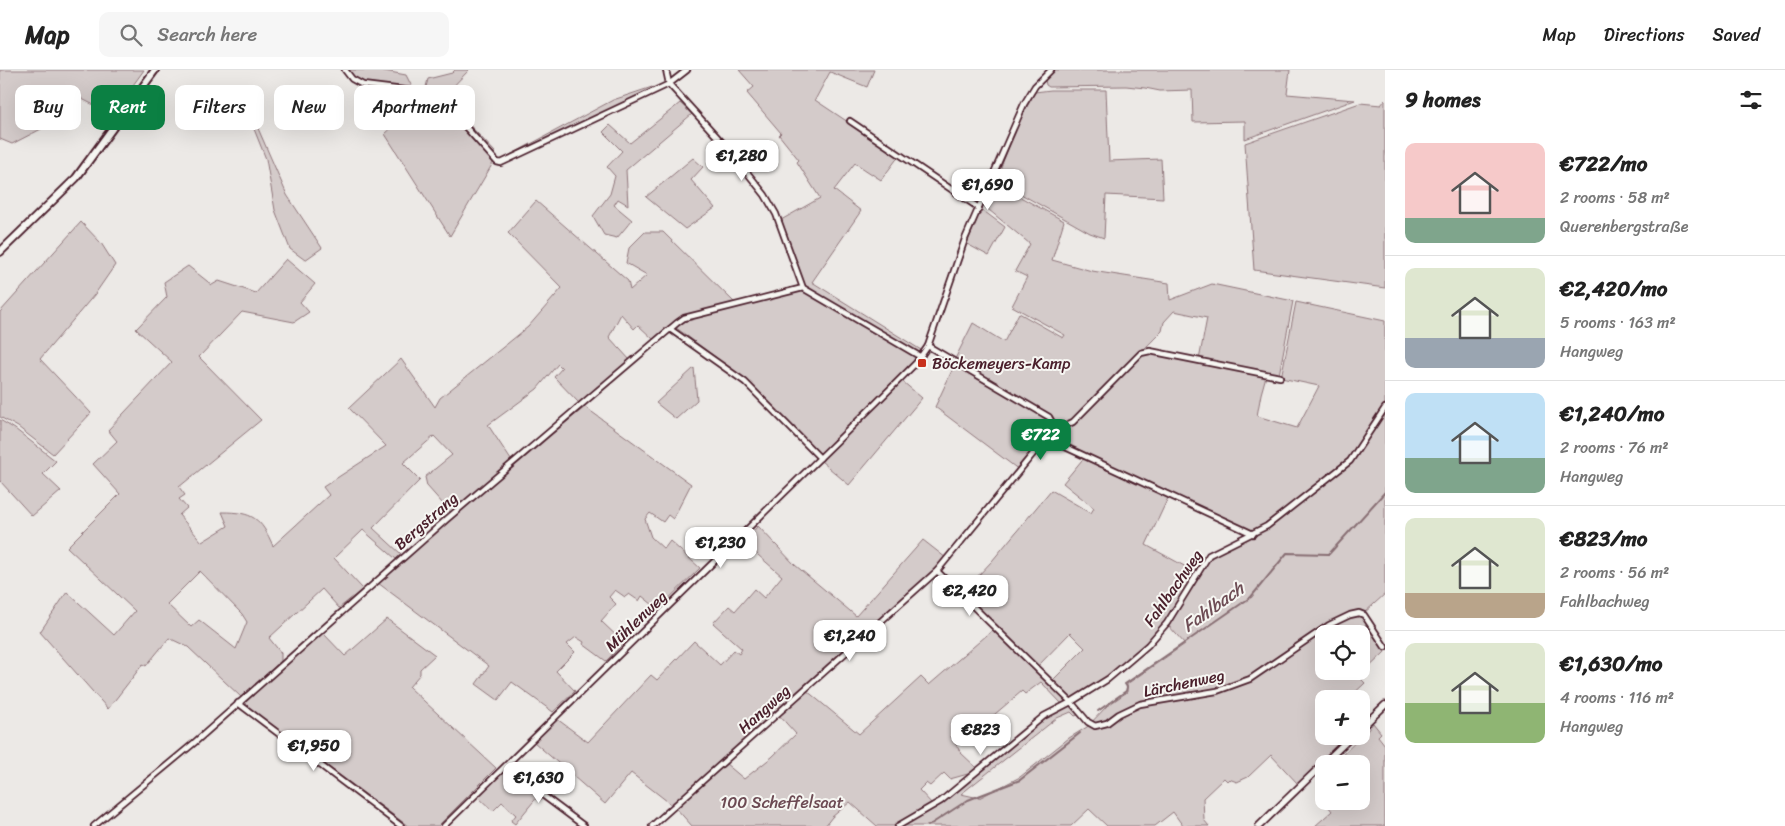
<!DOCTYPE html>
<html lang="en">
<head>
<meta charset="utf-8">
<style>
  body { margin:0; font-family:Sriracha,sans-serif; background:#f6f6f6; color:#222; height:100vh; display:flex; flex-direction:column; font-size:19px; white-space:nowrap }
  * { box-sizing:border-box; margin:0 }
  p { font-size:16px; color:#767676 }
  .icon { flex:none; width:28px; height:28px; fill:none; stroke:currentColor; stroke-width:2; stroke-linecap:round; stroke-linejoin:round }
  .map { position:relative; flex:1; overflow:hidden }
  .sheet { display:flex; flex-direction:column; background:#fff; width:400px }
  .sheet>* { flex:none }
  .guide { position:absolute; left:15px; top:15px; width:475px; height:45px; display:flex; gap:10px }
  .controls { position:absolute; left:1315px; top:555px; display:grid; gap:10px }
  .controls a { display:grid; place-items:center; width:55px; height:55px; border-radius:10px; background:#fff; box-shadow:0 5px 20px #0002; font-size:25px }
  .price { position:absolute; translate:-50% -42px; padding:0 11px; border-radius:10px; background:#fff; color:#222; font-size:16px; line-height:32px; filter:drop-shadow(0 1px 2px #0008) }
  .price::after { content:''; position:absolute; left:50%; top:30px; width:15px; height:11px; margin-left:-8px; background:inherit; clip-path:polygon(0 0,100% 0,50% 100%) }
  .price.on { background:#0b8043; color:#fff }
  ul { padding:0; list-style:none }
  li { display:flex; align-items:center; gap:15px; height:125px; padding:0 20px }
  li+li { border-top:1px solid #e0e0e0 }
  li span { display:grid; place-items:center; flex:none; width:140px; height:100px; border-radius:10px; color:#555 }
  li>.icon { margin-inline-start:auto }
  span .icon { width:60px; height:60px; fill:#fffc; stroke-width:1 }
  li b { font-size:21px }
  h2 { display:flex; justify-content:space-between; align-items:center; height:60px; padding:0 20px; font-size:21px }
  .pill { padding:0 18px; border-radius:10px; background:#fff; box-shadow:0 5px 20px #0002; font-size:18px; line-height:45px }
  .pill.on { background:#0b8043; color:#fff }
  header { display:flex; align-items:center; gap:30px; box-sizing:border-box; height:70px; padding:0 25px; background:#fff; border-bottom:1px solid #e0e0e0 }
  header strong { font-size:24px }
  nav { display:flex; gap:28px; margin-inline-start:auto; font-size:18px }
  .search { width:350px; height:45px; background:#f6f6f6; display:flex; align-items:center; gap:12px; box-sizing:border-box; padding:0 18px; border-radius:10px; color:#767676; font-size:19px }
  main { display:flex; flex:1; min-height:0 }
  .map>svg:first-child { display:block }
</style>
</head>
<body>
<header>
<strong>Map</strong>
<div class="search"><svg class="icon" aria-label="search" viewBox="0 0 24 24"><circle cx="10" cy="10" r="6"/><path d="M15 15l6 6"/></svg>Search here</div>
<nav><a>Map</a><a>Directions</a><a>Saved</a></nav>
</header>
<main>
<div class="map">
<svg width="1385" height="756" viewBox="0 0 1385 756">
  <rect width="100%" height="100%" fill="#ece9e6"/>
  <filter id="ink" filterUnits="userSpaceOnUse"><feTurbulence type="fractalNoise" baseFrequency=".02" numOctaves="2"/><feDisplacementMap in="SourceGraphic" scale="10" xChannelSelector="R" yChannelSelector="G"/><feConvolveMatrix kernelMatrix="1 2 1 2 8 2 1 2 1" color-interpolation-filters="sRGB"/></filter>
  <g filter="url(#ink)">
    <g fill="#d4cbca" stroke="#8f757a" fill-rule="evenodd">
      <path d="M0,0H144L112,44L62,19L43,58L12,74L0,69Z"/>
      <path d="M342,0H379L406,5L413,19L425,21L428,9L452,3L455,0H469L443,27L495,82V87L499,91L613,30L652,17L654,19L502,92L493,93L450,166L385,64L428,25L368,19C356,15 350,10 342,0Z"/>
      <path d="M739,0H874L867,17L830,2L815,30L899,86L881,110L855,93L834,120L861,141L812,212L921,280L914,290L820,385L749,312L671,254L653,269L638,255L634,259L621,244L609,267L630,290L579,333L554,307L562,298L558,294L537,319L488,355L511,390L451,443L427,416L425,407L452,385L434,366L403,393L420,410L373,458L401,484L396,489L363,460L334,488L363,519L339,538L322,519L269,568L281,583V591L241,627L188,577L169,568L146,596L143,594L108,639L40,562L67,522L114,565L135,541L67,477L120,424L93,394L117,371L108,360L172,292L136,259L167,227L164,212L188,196L212,215L219,211L256,223L286,189L315,214L300,232L309,242L294,252L242,242L199,287L261,350L179,417L185,425L179,429L187,438L179,445L202,472L228,456L222,442C253,442 261,448 273,476L329,425L323,417L386,376L349,338L401,289L435,337L440,328L528,257L562,218L508,163L536,131L628,211L630,220L647,205L626,193L629,178L645,162H663L738,236L804,216L781,150L820,128L797,92L799,90L779,65L781,63L747,23L754,17ZM200,501L242,544L247,552L236,579L199,550L191,557L167,534Z"/>
      <path d="M1052,0H1290L1287,24L1355,30L1245,69V51L1193,52L1192,20L1160,21L1145,18L1126,16L1049,17L1046,15L1045,10Z"/>
      <path d="M240,17L287,125L322,178L305,190L290,179L275,140L266,89L238,19Z"/>
      <path d="M1051,20H1106L1109,91L1161,89L1163,128L1106,125L1104,168L1090,163L996,110L1018,53L1035,22Z"/>
      <path d="M1385,30V218L1254,200L1245,73L1360,33L1381,35Z"/>
      <path d="M680,33L692,44L626,100L628,135L618,129L614,135L632,150L617,168L604,165L593,146L610,124L615,106L607,97L622,81L603,62L610,55L630,73Z"/>
      <path d="M693,88L703,97L691,110L715,138L685,159L646,127Z"/>
      <path d="M993,112L1064,151L1052,190L1092,201L1169,213L1170,230L1212,214L1293,231L1279,305L1199,290L1207,248L1174,241L1164,252L1162,261L1072,352L1064,355L1054,353L1049,346L955,289L973,253L1004,272L1019,243L1063,268L1065,265L1012,236L1027,207L1015,201L1030,174L983,135Z"/>
      <path d="M981,139L1005,157L989,186L967,174Z"/>
      <path d="M81,152L101,173L115,195L95,224L40,289L91,343L53,384L18,357L0,347V242Z"/>
      <path d="M1296,232L1385,251V335L1349,390L1267,454L1253,462L1050,369L1056,356L1071,355L1142,284L1151,282L1266,306L1261,324L1257,346L1297,358L1319,316L1281,308Z"/>
      <path d="M955,294L1048,347L1052,354C1044,371 1030,385 1019,400L935,337Z"/>
      <path d="M694,298L697,330L676,349L656,333Z"/>
      <path d="M902,311L922,328L849,415L821,391Z"/>
      <path d="M585,337L691,414L673,449L668,445L663,452L650,443L645,449L651,467L664,479L670,471L700,498L658,539L642,526L639,531L629,524L625,527L615,520L609,527L616,534L601,551L624,573L606,591L583,574L584,572L576,567L567,574L575,582L556,601L575,621L553,642L512,612L498,630L476,614L489,596L378,513L516,393Z"/>
      <path d="M1385,342V524L1363,544C1351,538 1338,548 1328,554L1330,556L1350,546L1360,545L1367,551L1385,582L1359,607L1365,613L1348,629H1324V666H1348L1298,714L1271,685L1248,707L1237,712L1229,709L1227,711L1224,708L1203,728L1204,750L1209,756H1183L1173,742L1155,756H1107L1089,739L1071,756H900L942,732L1054,642L1071,633L1080,644L1075,646L1071,642L1057,648L961,724L979,728L1020,707L1069,668L1087,657L1107,636L1127,622V614L1185,574L1168,555L1210,487L1253,465L1352,391ZM1324,564H1361V601H1324Z"/>
      <path d="M0,350L15,359L56,391L43,404L61,421L32,446L0,411Z"/>
      <path d="M1086,389L1168,428L1146,475L1188,498L1196,490L1202,494C1185,520 1169,549 1148,573C1128,596 1097,615 1072,631L1051,612L1085,578L1070,563L1037,597L1070,632L1063,635L1041,612L1025,624L1022,621L981,656L974,648L951,666L961,683L978,699L975,702L950,709L944,703L930,716L926,713L919,720L933,735L895,756H877L850,732L832,747L825,756H692L675,737L725,693L744,709L772,687L796,664L777,643L672,735L631,703L605,734L534,672L557,649L588,672L651,605L657,610L694,571L720,595L734,580L739,584L742,579L713,553L729,536L735,541L754,519L764,528L782,506L743,472L758,456L795,495L856,546L923,470L946,488L936,499L806,620L859,664L921,607L929,615L994,559L962,523L992,491L1051,420L1091,443L1094,438L1063,413L1082,390Z"/>
      <path d="M387,549L435,585L420,599V604L409,617L496,698L438,756H408L243,633L323,563L345,586Z"/>
      <path d="M1373,653L1381,663L1378,666L1385,675V756H1315L1332,741L1324,731H1361V694H1333L1368,660Z"/>
      <path d="M505,701L538,726L515,754L511,751L516,745L502,732L493,741L478,727Z"/>
    </g>
    <g fill="none" stroke-linecap="round" stroke-linejoin="round">
      <g stroke="#886e73" stroke-width="2">
        <path d="M1098,641L1126,621L1127,617L1125,614L1251,527L1287,483L1329,484L1385,422"/>
        <path d="M928,756L968,730L1020,710L1080,663"/>
      </g>
      <g stroke="#4a1f2b" stroke-width="8">
        <g id="minor">
          <path d="M345,0L352,9L363,15L436,24L497,92L501,93L669,14L687,0"/>
          <path d="M666,0L669,14L730,81L765,125L776,144L803,218L921,287"/>
          <path d="M850,51L979,138"/>
          <path d="M670,259L745,312L820,388"/>
          <path d="M1053,354L1064,356L1073,352L1141,283L1150,281L1280,307"/>
          <path d="M1046,368L1253,464"/>
          <path d="M937,501L1071,632L1088,652L1095,656L1107,653L1119,644L1140,634L1217,621L1250,609L1329,555L1350,545L1359,543L1364,545L1385,577"/>
          <path d="M238,633L401,756"/>
          <path d="M505,697L584,756"/>
          <path d="M94,756L194,673L447,449L677,253L684,248L803,218"/>
          <path d="M444,756L876,333L916,293L928,276L965,169L1024,34L1035,16L1051,0"/>
          <path d="M652,756L937,501L1046,368L1053,357V354L1049,347L928,276"/>
          <path d="M898,756L941,731L1044,646L1071,632L1108,609L1127,593L1148,575L1167,553L1209,485L1267,456L1350,391L1385,338"/>
        </g>
      </g>
      <g stroke="#4a1f2b" stroke-width="9">
        <g id="tertiary">
          <path d="M1361,658L1385,635"/>
          <path d="M1259,756L1352,666"/>
        </g>
      </g>
      <g stroke="#4a1f2b" stroke-width="10">
        <path id="secondary" d="M0,182L76,108L155,0"/>
      </g>
      <use href="#minor" stroke="#f6f6f2" stroke-width="4.5"/>
      <use href="#tertiary" stroke="#f6f6f2" stroke-width="5.5"/>
      <use href="#secondary" stroke="#f6f6f2" stroke-width="6"/>
    </g>
  </g>
  <rect fill="#c8321e" stroke="#f6f6f2" stroke-width="2" x="917" y="288" width="10" height="10" rx="2.5"/>
  <g text-anchor="middle" dominant-baseline="central" stroke-width="4" stroke-linejoin="round" paint-order="stroke">
    <g font-size="16" fill="#4a1f2b" stroke="#f6f6f2" text-anchor="start">
      <text x="932" y="293">Böckemeyers-Kamp</text>
    </g>
    <g font-size="16" fill="#4a1f2b" stroke="#f6f6f2">
      <text transform="translate(426 451) rotate(-41)">Bergstrang</text>
      <text transform="translate(1173 518) rotate(-55)">Fahlbachweg</text>
      <text transform="translate(636 551) rotate(-44)">Mühlenweg</text>
      <text transform="translate(1184 613) rotate(-12)">Lärchenweg</text>
      <text transform="translate(764 639) rotate(-42)">Hangweg</text>
    </g>
    <g font-size="16" fill="#6c4a53" stroke="#f6f6f2">
      <text x="782" y="732">100 Scheffelsaat</text>
    </g>
    <g font-size="18" font-style="italic" fill="#6e4d55" stroke="#f6f6f2">
      <text transform="translate(1213 537) rotate(-36)">Fahlbach</text>
    </g>
  </g>
</svg>
<div class="controls">
<a><svg class="icon" aria-label="locate" viewBox="0 0 24 24"><circle cx="12" cy="12" r="6"/><path d="M12 2v4M12 18v4M2 12h4M18 12h4"/></svg></a>
<a>+</a>
<a>−</a>
</div>
<b class="price" style="left:742px;top:112px">€1,280</b>
<b class="price" style="left:988px;top:141px">€1,690</b>
<b class="price on" style="left:1041px;top:391px">€722</b>
<b class="price" style="left:721px;top:499px">€1,230</b>
<b class="price" style="left:970px;top:547px">€2,420</b>
<b class="price" style="left:850px;top:592px">€1,240</b>
<b class="price" style="left:981px;top:686px">€823</b>
<b class="price" style="left:314px;top:702px">€1,950</b>
<b class="price" style="left:539px;top:734px">€1,630</b>
<div class="guide">
<a class="pill">Buy</a>
<a class="pill on">Rent</a>
<a class="pill">Filters</a>
<a class="pill">New</a>
<a class="pill">Apartment</a>
</div>
</div>
<section class="sheet">
<h2>9 homes<svg class="icon" aria-label="filters" viewBox="0 0 24 24"><path d="M4 7h16M4 17h16"/><circle cx="9" cy="7" r="2"/><circle cx="15" cy="17" r="2"/></svg></h2>
<ul>
<li><span style="background:linear-gradient(#f6c9c9 75%,#7fa58c 0)"><svg class="icon" aria-label="home" viewBox="0 0 24 24"><path d="M3 11l9-7 9 7M6 9v11h12V9"/></svg></span><div><b>€722/mo</b><p>2 rooms · 58 m²</p><p>Querenbergstraße</p></div></li>
<li><span style="background:linear-gradient(#dfe7d0 70%,#9aa5b1 0)"><svg class="icon" aria-label="home" viewBox="0 0 24 24"><path d="M3 11l9-7 9 7M6 9v11h12V9"/></svg></span><div><b>€2,420/mo</b><p>5 rooms · 163 m²</p><p>Hangweg</p></div></li>
<li><span style="background:linear-gradient(#bfe0f5 65%,#7fa58c 0)"><svg class="icon" aria-label="home" viewBox="0 0 24 24"><path d="M3 11l9-7 9 7M6 9v11h12V9"/></svg></span><div><b>€1,240/mo</b><p>2 rooms · 76 m²</p><p>Hangweg</p></div></li>
<li><span style="background:linear-gradient(#dfe7d0 75%,#b9a48a 0)"><svg class="icon" aria-label="home" viewBox="0 0 24 24"><path d="M3 11l9-7 9 7M6 9v11h12V9"/></svg></span><div><b>€823/mo</b><p>2 rooms · 56 m²</p><p>Fahlbachweg</p></div></li>
<li><span style="background:linear-gradient(#dfe7d0 60%,#8fb573 0)"><svg class="icon" aria-label="home" viewBox="0 0 24 24"><path d="M3 11l9-7 9 7M6 9v11h12V9"/></svg></span><div><b>€1,630/mo</b><p>4 rooms · 116 m²</p><p>Hangweg</p></div></li>
</ul>
</section>
</main>
</body>
</html>
